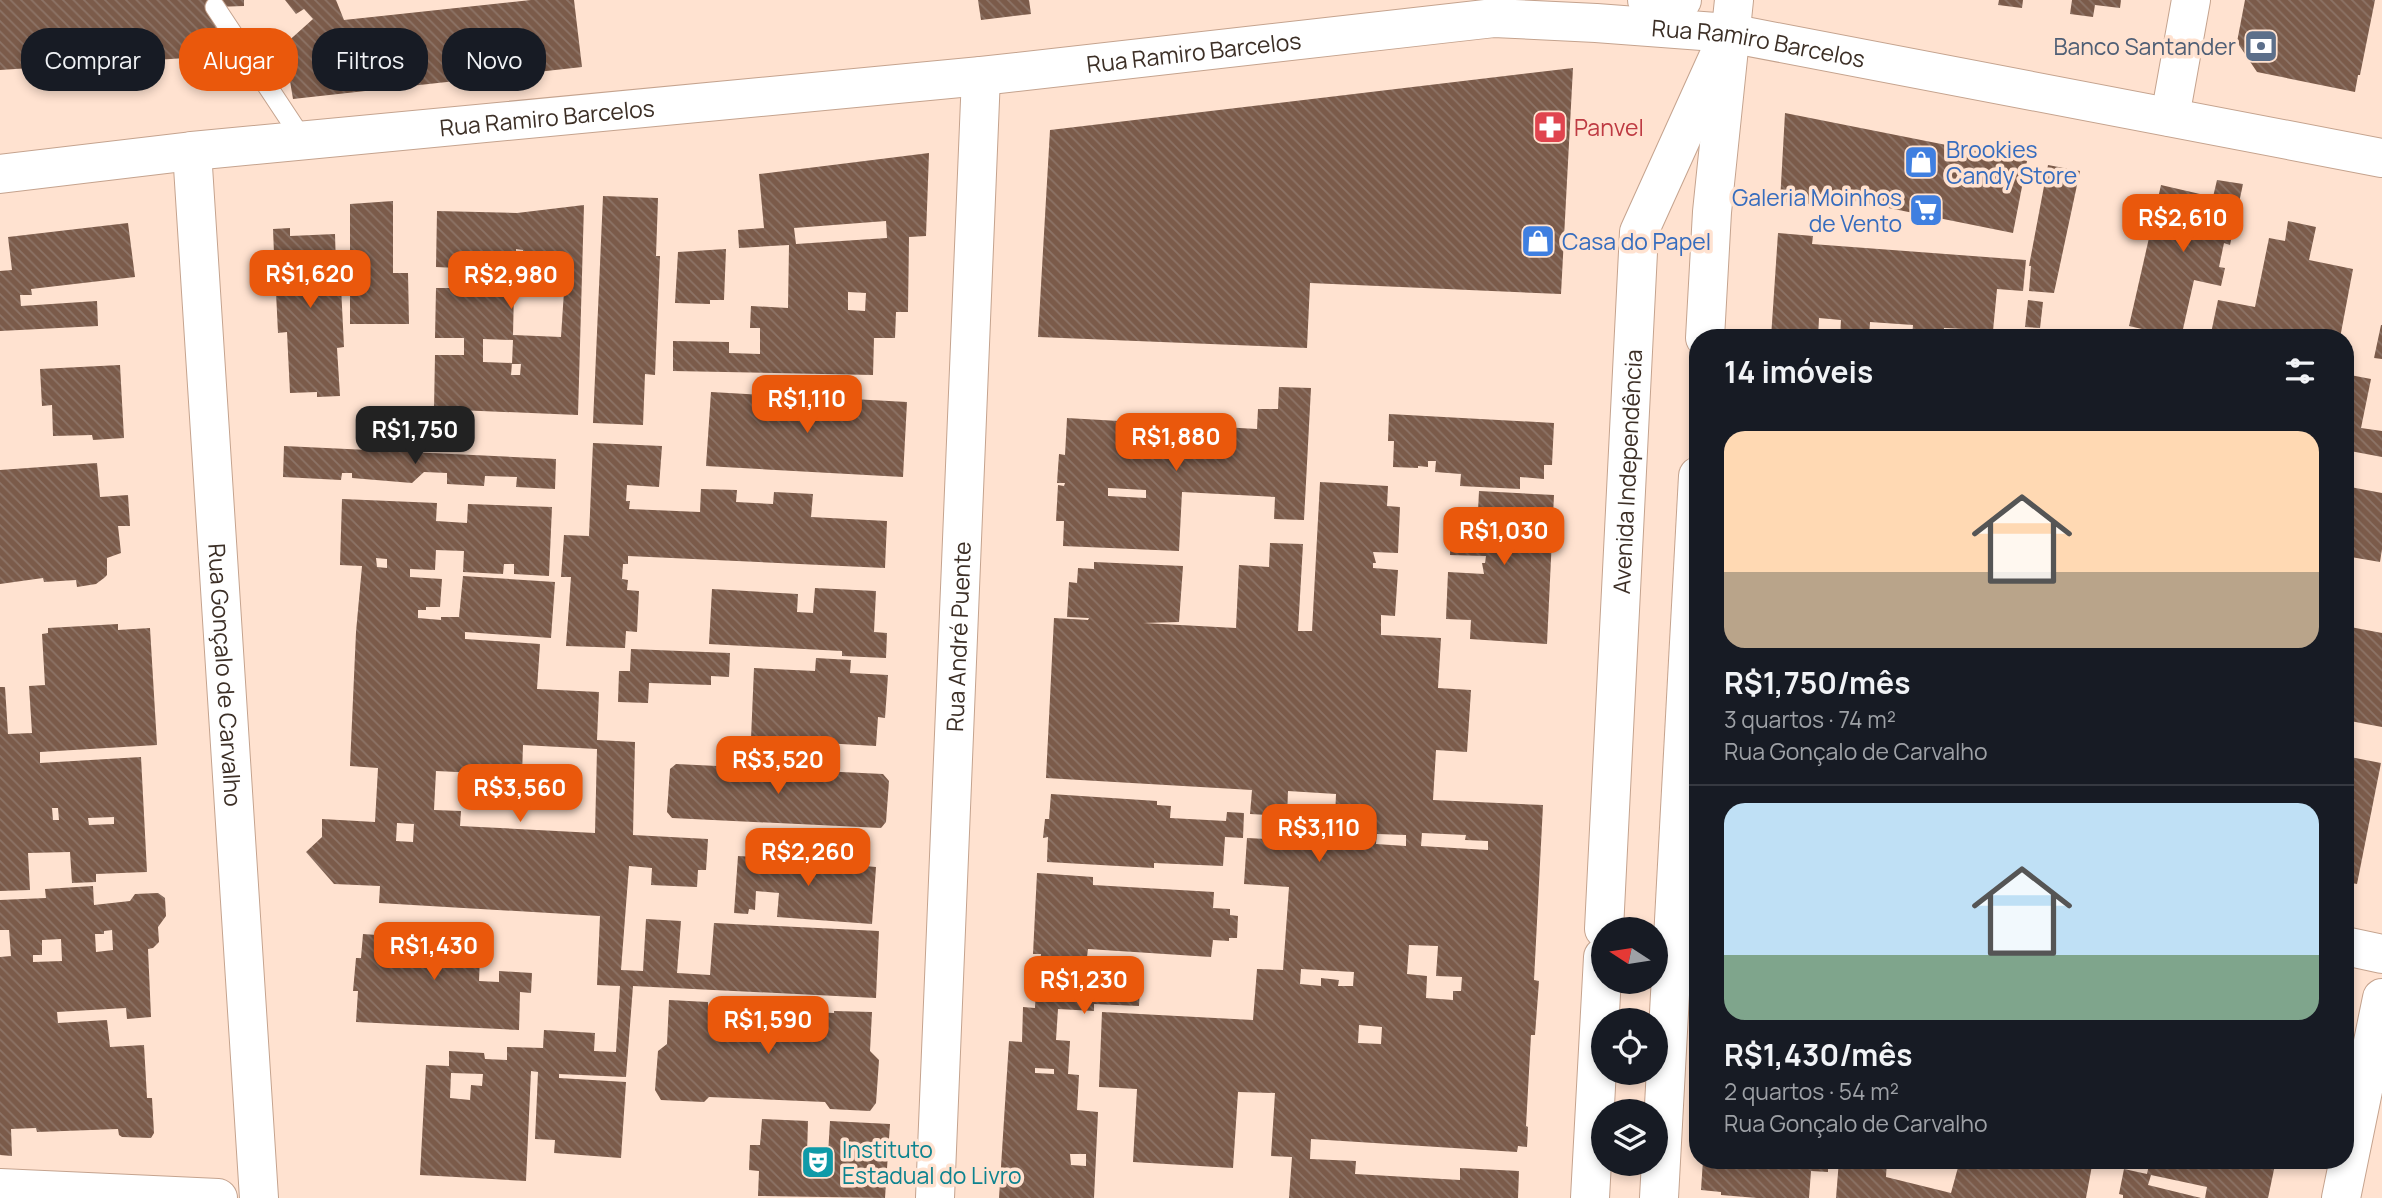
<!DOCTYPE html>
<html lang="pt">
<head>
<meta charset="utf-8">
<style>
  body { margin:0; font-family:Manrope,sans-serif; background:#242831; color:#f1f3f6; height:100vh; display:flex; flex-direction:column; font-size:26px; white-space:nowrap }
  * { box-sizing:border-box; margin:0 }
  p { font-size:23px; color:#9ea1a6 }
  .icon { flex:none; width:38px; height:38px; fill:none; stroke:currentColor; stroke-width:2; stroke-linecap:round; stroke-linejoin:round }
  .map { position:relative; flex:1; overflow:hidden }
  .side { position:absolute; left:1689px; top:329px; width:665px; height:840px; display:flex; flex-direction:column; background:#171b24; border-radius:28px; box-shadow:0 4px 10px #0003 }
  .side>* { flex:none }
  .banner { position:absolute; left:21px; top:28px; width:665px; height:63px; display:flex; gap:14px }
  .needle { width:46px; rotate:282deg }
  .controls { position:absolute; left:1591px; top:917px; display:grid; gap:14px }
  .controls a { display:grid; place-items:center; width:77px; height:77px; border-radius:50%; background:#171b24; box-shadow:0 4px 10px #0003; font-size:35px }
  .price { position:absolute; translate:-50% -60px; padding:0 16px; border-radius:14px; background:#ea580c; color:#fff; font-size:23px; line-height:46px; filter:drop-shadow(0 2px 4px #0008) }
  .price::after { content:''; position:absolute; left:50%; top:42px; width:21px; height:16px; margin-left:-10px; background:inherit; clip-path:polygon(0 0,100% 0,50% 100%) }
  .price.selected { background:#222; color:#fff }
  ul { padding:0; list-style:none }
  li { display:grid; align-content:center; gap:14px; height:371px; padding:0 35px }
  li+li { border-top:2px solid #363941 }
  li span { display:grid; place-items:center; height:217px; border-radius:21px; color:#555 }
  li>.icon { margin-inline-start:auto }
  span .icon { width:126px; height:126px; fill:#fffc; stroke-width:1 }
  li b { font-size:30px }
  h2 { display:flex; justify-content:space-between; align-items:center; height:84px; padding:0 35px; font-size:30px }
  .pill { padding:0 24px; border-radius:28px; background:#171b24; box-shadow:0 4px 10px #0003; font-size:24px; line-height:63px }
  .pill.selected { background:#ea580c; color:#fff }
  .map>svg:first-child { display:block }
</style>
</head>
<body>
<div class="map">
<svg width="2382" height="1198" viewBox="0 0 2382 1198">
  <defs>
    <pattern id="building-back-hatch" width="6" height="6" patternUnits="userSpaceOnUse" patternTransform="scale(1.75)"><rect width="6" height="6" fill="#7b5b4a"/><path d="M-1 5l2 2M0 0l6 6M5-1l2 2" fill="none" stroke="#8d7467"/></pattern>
  </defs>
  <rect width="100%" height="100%" fill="#ffe2d0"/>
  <g fill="url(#building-back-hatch)" fill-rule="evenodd">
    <path d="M0,0H244V6L215,7L217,56L0,70Z"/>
    <path d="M285,0H336L344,20L531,0H574L582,67L293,99L284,45L313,19L304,9L296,14Z"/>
    <path d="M978,0H1029L1031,14L981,20Z"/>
    <path d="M1999,0H2023L2022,8L1998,5Z"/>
    <path d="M2072,0H2121L2120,8L2095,5L2093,17L2070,14Z"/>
    <path d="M2245,0H2375L2360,75H2358L2355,92L2257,72L2237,42Z"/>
    <path d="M1573,68L1561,294L1310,283L1307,348L1038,337L1050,130Z"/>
    <path d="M1785,113L2027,161L2013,233L1814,193L1812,204L1780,202Z"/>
    <path d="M929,153L926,236L909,237L908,312H896L895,338H874L873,375L673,371V341L729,342V353L760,354V328H750L751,306L788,308L789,245L739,248L738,230L764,228L759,174ZM886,221L887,238L796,244L794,228ZM848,292L866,293L865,311L848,310Z"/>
    <path d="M2048,165L2080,171L2054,293L2029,291L2031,266H2029Z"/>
    <path d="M2217,180L2243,184L2230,245L2224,243L2219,267L2225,268L2221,286L2194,280L2181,338H2154L2155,332L2129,326L2161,185L2213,197Z"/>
    <path d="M603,196L658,198L656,256H660L655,375L645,374L643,425L593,423Z"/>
    <path d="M393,201V273H408L409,324H350V204Z"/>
    <path d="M584,205L578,415L434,409L435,355H464V338H435L436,288H457V268L436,267L437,211L517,213ZM516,249L523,250V257H516ZM493,269L515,270L514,290L564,291L561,337L513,335L514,290L493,289ZM483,339L513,340L512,364H521L520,375H511L512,363L483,362Z"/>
    <path d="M2288,221L2316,227L2309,260L2353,269L2340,338H2210L2218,300L2255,307L2269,238L2285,241Z"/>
    <path d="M128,223L135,277L31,289L32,295H20L21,306L97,301L98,326L0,331V271L12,270L8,237Z"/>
    <path d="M290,228V236L335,234L336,267L340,266L344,347L337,348L340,396L317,397V392L290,393L287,332L278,333L276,292L285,291L284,278H275L273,229Z"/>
    <path d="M1778,233L1813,236L1812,244L2026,260L2023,291L1997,289L1993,331L2013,333V338H1964L1965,329L1944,328L1943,338H1912L1913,325L1870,322L1869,338H1840L1841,320L1819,318L1818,338H1771Z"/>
    <path d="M726,249L724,300H710V304L675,303L678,252Z"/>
    <path d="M2028,300L2043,302L2040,328L2025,327Z"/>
    <path d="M2381,325H2382V359L2374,358Z"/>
    <path d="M120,365L124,438L93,440L92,435L53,436L52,405L42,406L40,369Z"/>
    <path d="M2345,374L2371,379L2361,428L2382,431V457L2345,450Z"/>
    <path d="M1279,387L1311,388L1304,520L1274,519L1275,497L1182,492L1179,551L1063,546L1064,521H1056L1058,485L1064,486L1065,483H1057L1059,454L1065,455L1067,418L1257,429L1258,409H1278ZM1108,488L1146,490V498L1108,496Z"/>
    <path d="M711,392L800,397V404H815L816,397L907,402L903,477L706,466Z"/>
    <path d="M1389,414L1554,423L1552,465H1544V479L1520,477V489L1460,486L1461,474L1435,472L1436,461H1428V467L1418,466V468L1393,467L1394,441H1388Z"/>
    <path d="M593,443L662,446L659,487L627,485L626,501H630L629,509L700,512L701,489L737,490L736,502L773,504L774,492L813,494L811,517L887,521L885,568L628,556V564H623L622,579L628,580L627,590L639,591L637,632L626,631L625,648L566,646L571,577H561L564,535L589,536Z"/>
    <path d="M284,446L556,459L555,489L516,487L517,477L485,476L484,486L447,484V473L424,472L412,483L352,478V473H342L341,480L283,477Z"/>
    <path d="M97,463L100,497L128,495L130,526H118L121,553L107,558V575L104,578L96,584L77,587L76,580L44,582L43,578L0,584V470Z"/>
    <path d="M1320,482L1388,486L1387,506L1400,507L1398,553L1373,552L1376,563H1373V568L1398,570L1395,616L1381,615V635L1441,638L1438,688L1471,690L1467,752L1436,750L1433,800L1543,805L1534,980L1539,981L1535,1035H1531L1526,1126L1528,1127L1527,1147L1518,1146L1517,1152L1311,1139L1310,1159L1356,1161L1355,1174L1460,1180V1168L1519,1171L1518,1198H1289L1292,1157L1271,1156L1275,1093L1238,1092L1233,1168L1133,1162L1137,1089L1099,1087L1102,1012L1253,1020L1257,969L1283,970L1289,887L1244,884L1247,838L1334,842L1336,794L1288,791L1287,816L1250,814L1252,790L1046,778L1054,618L1088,620L1089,618L1067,617L1069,582L1077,583L1078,568L1094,569V562L1183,566L1179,622L1143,623L1236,628L1239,565L1269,567L1270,543L1303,544L1298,631H1312ZM1422,833L1466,835L1465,840L1488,841V850L1421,846ZM1377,834L1406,835V846L1376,844ZM1409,945L1438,946L1436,976L1462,977L1461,991H1453V1000L1426,998L1427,976L1407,974ZM1301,969L1354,972L1353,986H1338L1339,980L1321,978V986L1300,984ZM1359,1025L1382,1027L1381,1044L1358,1043Z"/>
    <path d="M2345,486L2382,493V549L2380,562L2345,556Z"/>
    <path d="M1479,491L1554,495L1547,644L1470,639L1471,620L1446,619L1448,572L1484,574L1482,563H1485L1486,556L1450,555L1452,510L1478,511Z"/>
    <path d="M342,499L437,503L436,521L467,523L468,504L552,507L549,576L514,574V564H504L503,574L463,572L464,551L436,550L435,570L410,569V577L442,579L440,607H426V610H418V618L441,620V617H459L463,576L555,582L551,638L465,632V639L540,644L537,689L599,692L597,740L635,742L633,835L708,839L706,870H698L697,887L651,885L652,868L629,866L621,970L643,971L646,919L681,921L677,973L710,975L714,923L879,931L876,998L633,986L626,1077L559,1074V1078L626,1082L621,1158L554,1153L555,1140L535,1139L538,1072L531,1071L526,1181L420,1175L426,1065L449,1066V1051L484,1053L485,1059L507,1060V1047L543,1048L544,1030L595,1033L594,1051L616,1052L620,986L597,985L600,916L379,903L380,886L334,884L306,852L322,837V819L375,822L378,768L350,766L356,632L362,566L340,565ZM376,558L387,559V568L377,567ZM523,745L597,749L595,833L460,826L461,811L434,810L436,771L522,775ZM397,823L414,824L413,842L396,841ZM451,1073L483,1074L482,1086L471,1085L470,1100L450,1098Z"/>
    <path d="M815,588L876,591L874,632L887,633L886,658L842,656V651L709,644L712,589L798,594L797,612L813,613Z"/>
    <path d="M118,624V630L150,628L157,745L40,752V763L141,757L147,872L96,874V882L72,883L70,852L28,853L30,890L0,891V687H5L8,734L32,733L29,686L45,685L42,634L48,633V628ZM52,808H58L59,820H53ZM114,817V824L89,825L88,818Z"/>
    <path d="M2345,626L2382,633V727L2345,720Z"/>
    <path d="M631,649L730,653L729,677L711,676V685L649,683L648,703L618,702L619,671H630Z"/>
    <path d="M816,658L851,660L850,673L888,675L885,718L878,717L876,746L751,739L754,668L815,671Z"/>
    <path d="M2345,756L2381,763L2357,884L2345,882Z"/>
    <path d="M676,764L883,774L889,781L886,822L881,828L672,818L667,812L670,769Z"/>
    <path d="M1051,794L1157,801V805L1171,806L1170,818L1226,821L1227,812L1244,813L1243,838L1225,837L1223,866L1154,863V868L1047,862L1048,837L1043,838L1045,819H1049Z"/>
    <path d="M773,855L854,860L853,865L876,867L872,924L777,917L779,893L756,891L755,910L749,909L748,914L734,913L738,856L773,858Z"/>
    <path d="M1037,873L1093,877V885L1214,892L1213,908L1230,909V915L1238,916L1237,938H1229V941L1213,940L1211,957L1088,949L1087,957L1096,958L1095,966L1141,968L1139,1006L1094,1004V1011L1058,1009L1056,1040L1070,1041L1068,1074L1079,1075L1077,1110L1098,1112L1094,1198H999L1009,1041L1022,1042L1023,1007L1035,1008L1036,986H1033L1034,963L1040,964L1041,954H1033ZM1035,1068L1054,1069V1074L1035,1073ZM1070,1154H1086V1166L1071,1165Z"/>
    <path d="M93,886L94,905L130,901L135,894L158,893L165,898L166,916L158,927L159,942L153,948L148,949L151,1017L127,1019L126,1008L57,1012L58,1023L107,1020L110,1047L144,1045L147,1098H152L154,1133L151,1138L122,1137L119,1135L118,1129L37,1132L36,1128L11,1129L12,1156L0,1155V957L11,956L9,930H0V900L46,898L45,889ZM112,930L113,950L96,952L95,934H104V931ZM61,939L62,961L33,962V955H42V940Z"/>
    <path d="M391,926L481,931L479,981L499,982V971L532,973L531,993L520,992L519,1030L356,1022L358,991H353L356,958H361L363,934L391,936Z"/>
    <path d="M669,1000L708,1002V1007L834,1013V1011L872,1012L870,1051L879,1060L876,1103L870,1111L830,1109L825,1102L709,1097L704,1102L661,1100L655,1090L658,1051L667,1044Z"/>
    <path d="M762,1119L808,1121L807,1154L828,1155L830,1121L890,1124L885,1198L758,1196L759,1171L749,1170L750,1145H760Z"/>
    <path d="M1703,1160H1828V1172L1811,1171L1809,1198H1757L1721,1195V1192L1701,1190Z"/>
    <path d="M1839,1160H1887L1886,1177L1951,1193L1960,1160H2093L2086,1198H1836Z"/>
    <path d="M2150,1160H2276L2268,1198H2205L2207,1187L2151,1175L2148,1185L2201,1198H2123V1195L2119,1194L2124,1169L2147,1174Z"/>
  </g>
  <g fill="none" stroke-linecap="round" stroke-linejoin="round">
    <g stroke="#c5a38e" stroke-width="21">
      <path id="lane" d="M215,7L303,140"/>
    </g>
    <g stroke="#c5a38e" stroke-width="40">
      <g id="street">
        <path d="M2170,117L2191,0"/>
        <path id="s1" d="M192,151L259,1198"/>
        <path d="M0,1188L218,1198"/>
        <path id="s2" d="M935,1198L981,76"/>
        <path d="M2341,1198L2382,998"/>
      </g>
    </g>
    <g stroke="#c5a38e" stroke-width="40">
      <g id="secondary">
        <path d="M1647,0H1682"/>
        <path id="s3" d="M0,174L192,151L981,76L1494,18L1596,23L1729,33L2382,158"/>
        <path d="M1705,338L1712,212L1734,0"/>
        <path id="s4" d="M1604,929L1639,232L1729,33"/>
        <path d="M2345,946L2382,954"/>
        <path d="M1590,1198L1603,957"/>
        <path d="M1659,1198L1698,476"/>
      </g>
    </g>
    <use href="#lane" stroke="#fff" stroke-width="19"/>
    <use href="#street" stroke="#fff" stroke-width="38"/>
    <use href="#secondary" stroke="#fff" stroke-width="38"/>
  </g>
  <defs>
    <g id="bank-square" transform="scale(1.75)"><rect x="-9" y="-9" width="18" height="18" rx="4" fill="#5c6f8a" stroke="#ffe2d0"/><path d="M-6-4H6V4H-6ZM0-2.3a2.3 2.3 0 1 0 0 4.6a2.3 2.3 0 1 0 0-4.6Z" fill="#fff"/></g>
    <g id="pharmacy-square" transform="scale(1.75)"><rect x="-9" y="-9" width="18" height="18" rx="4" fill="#e0444e" stroke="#ffe2d0"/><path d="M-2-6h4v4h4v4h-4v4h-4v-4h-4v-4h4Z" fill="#fff"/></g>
    <g id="shop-square" transform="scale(1.75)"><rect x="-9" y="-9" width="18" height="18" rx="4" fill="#3f7fe0" stroke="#ffe2d0"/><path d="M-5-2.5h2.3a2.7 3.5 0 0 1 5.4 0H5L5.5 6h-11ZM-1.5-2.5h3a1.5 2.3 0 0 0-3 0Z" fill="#fff"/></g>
    <g id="supermarket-square" transform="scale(1.75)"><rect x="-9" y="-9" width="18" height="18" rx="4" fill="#3f7fe0" stroke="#ffe2d0"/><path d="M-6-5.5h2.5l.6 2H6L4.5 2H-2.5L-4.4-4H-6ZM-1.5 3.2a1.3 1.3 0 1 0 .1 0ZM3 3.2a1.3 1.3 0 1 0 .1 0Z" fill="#fff"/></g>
    <g id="theatre-square" transform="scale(1.75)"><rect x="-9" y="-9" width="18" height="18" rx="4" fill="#0f9aa8" stroke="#ffe2d0"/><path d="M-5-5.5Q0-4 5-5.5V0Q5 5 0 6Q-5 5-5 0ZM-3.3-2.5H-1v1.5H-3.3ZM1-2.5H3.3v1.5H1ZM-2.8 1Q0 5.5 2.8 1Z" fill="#fff"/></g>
  </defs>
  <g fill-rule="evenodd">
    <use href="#bank-square" x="2261" y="46"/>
    <use href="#pharmacy-square" x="1550" y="127"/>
    <use href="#shop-square" x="1921" y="162"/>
    <use href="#supermarket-square" x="1926" y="210"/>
    <use href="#shop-square" x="1538" y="241"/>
    <use href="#theatre-square" x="818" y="1162"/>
  </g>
  <g text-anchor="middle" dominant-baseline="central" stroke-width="7" stroke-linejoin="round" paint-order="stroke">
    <g font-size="23" fill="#3c2f26" stroke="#ffe2d0">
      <text stroke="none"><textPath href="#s3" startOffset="1768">Rua Ramiro Barcelos</textPath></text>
      <text stroke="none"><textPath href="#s3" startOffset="1200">Rua Ramiro Barcelos</textPath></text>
      <text stroke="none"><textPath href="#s3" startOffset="550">Rua Ramiro Barcelos</textPath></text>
      <text stroke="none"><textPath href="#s4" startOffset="458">Avenida Independência</textPath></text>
      <text stroke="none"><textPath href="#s2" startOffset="562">Rua André Puente</textPath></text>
      <text stroke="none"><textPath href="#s1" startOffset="525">Rua Gonçalo de Carvalho</textPath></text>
    </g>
    <g font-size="23" fill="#4e5e75" stroke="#ffe2d0" text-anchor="end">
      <text x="2236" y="46">Banco Santander</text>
    </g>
    <g font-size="23" fill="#be3a42" stroke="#ffe2d0" text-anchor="start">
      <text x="1574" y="127">Panvel</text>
    </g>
    <g font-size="23" fill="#366cbe" stroke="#ffe2d0" text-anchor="start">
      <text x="1946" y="149">Brookies<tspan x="1946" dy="26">Candy Store</tspan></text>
      <text x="1902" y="197" text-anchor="end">Galeria Moinhos<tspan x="1902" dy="26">de Vento</tspan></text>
      <text x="1562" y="241">Casa do Papel</text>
    </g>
    <g font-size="23" fill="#0d838f" stroke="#ffe2d0" text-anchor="start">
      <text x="842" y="1149">Instituto<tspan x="842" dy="26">Estadual do Livro</tspan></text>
    </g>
  </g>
</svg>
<div class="controls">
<a><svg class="needle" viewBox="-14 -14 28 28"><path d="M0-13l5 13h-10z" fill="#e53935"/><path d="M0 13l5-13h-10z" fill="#9ea1a6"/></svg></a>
<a><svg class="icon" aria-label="locate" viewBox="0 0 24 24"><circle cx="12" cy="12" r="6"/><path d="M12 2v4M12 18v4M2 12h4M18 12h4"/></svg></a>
<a><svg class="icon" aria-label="layers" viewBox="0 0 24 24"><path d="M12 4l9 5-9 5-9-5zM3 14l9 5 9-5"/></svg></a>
</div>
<b class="price" style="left:2183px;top:254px">R$2,610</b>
<b class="price" style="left:310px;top:310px">R$1,620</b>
<b class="price" style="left:511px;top:311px">R$2,980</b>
<b class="price" style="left:807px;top:435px">R$1,110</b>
<b class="price selected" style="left:415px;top:466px">R$1,750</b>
<b class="price" style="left:1176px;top:473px">R$1,880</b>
<b class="price" style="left:1504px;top:567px">R$1,030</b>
<b class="price" style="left:778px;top:796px">R$3,520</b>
<b class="price" style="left:520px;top:824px">R$3,560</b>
<b class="price" style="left:1319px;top:864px">R$3,110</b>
<b class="price" style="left:808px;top:888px">R$2,260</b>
<b class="price" style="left:434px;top:982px">R$1,430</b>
<b class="price" style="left:1084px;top:1016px">R$1,230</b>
<b class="price" style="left:768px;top:1056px">R$1,590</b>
<div class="banner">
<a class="pill">Comprar</a>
<a class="pill selected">Alugar</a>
<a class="pill">Filtros</a>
<a class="pill">Novo</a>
</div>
<section class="side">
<h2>14 imóveis<svg class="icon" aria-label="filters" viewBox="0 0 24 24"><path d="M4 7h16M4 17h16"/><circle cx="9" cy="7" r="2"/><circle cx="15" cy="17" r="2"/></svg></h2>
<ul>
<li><span style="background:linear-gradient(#ffd9b3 65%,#b9a48a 0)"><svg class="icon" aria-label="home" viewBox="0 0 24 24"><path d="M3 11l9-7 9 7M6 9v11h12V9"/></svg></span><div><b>R$1,750/mês</b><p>3 quartos · 74 m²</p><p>Rua Gonçalo de Carvalho</p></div></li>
<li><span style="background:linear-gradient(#bfe0f5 70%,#7fa58c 0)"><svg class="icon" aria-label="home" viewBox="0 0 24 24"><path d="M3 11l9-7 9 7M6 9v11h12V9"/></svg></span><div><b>R$1,430/mês</b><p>2 quartos · 54 m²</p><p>Rua Gonçalo de Carvalho</p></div></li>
</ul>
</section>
</div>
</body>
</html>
